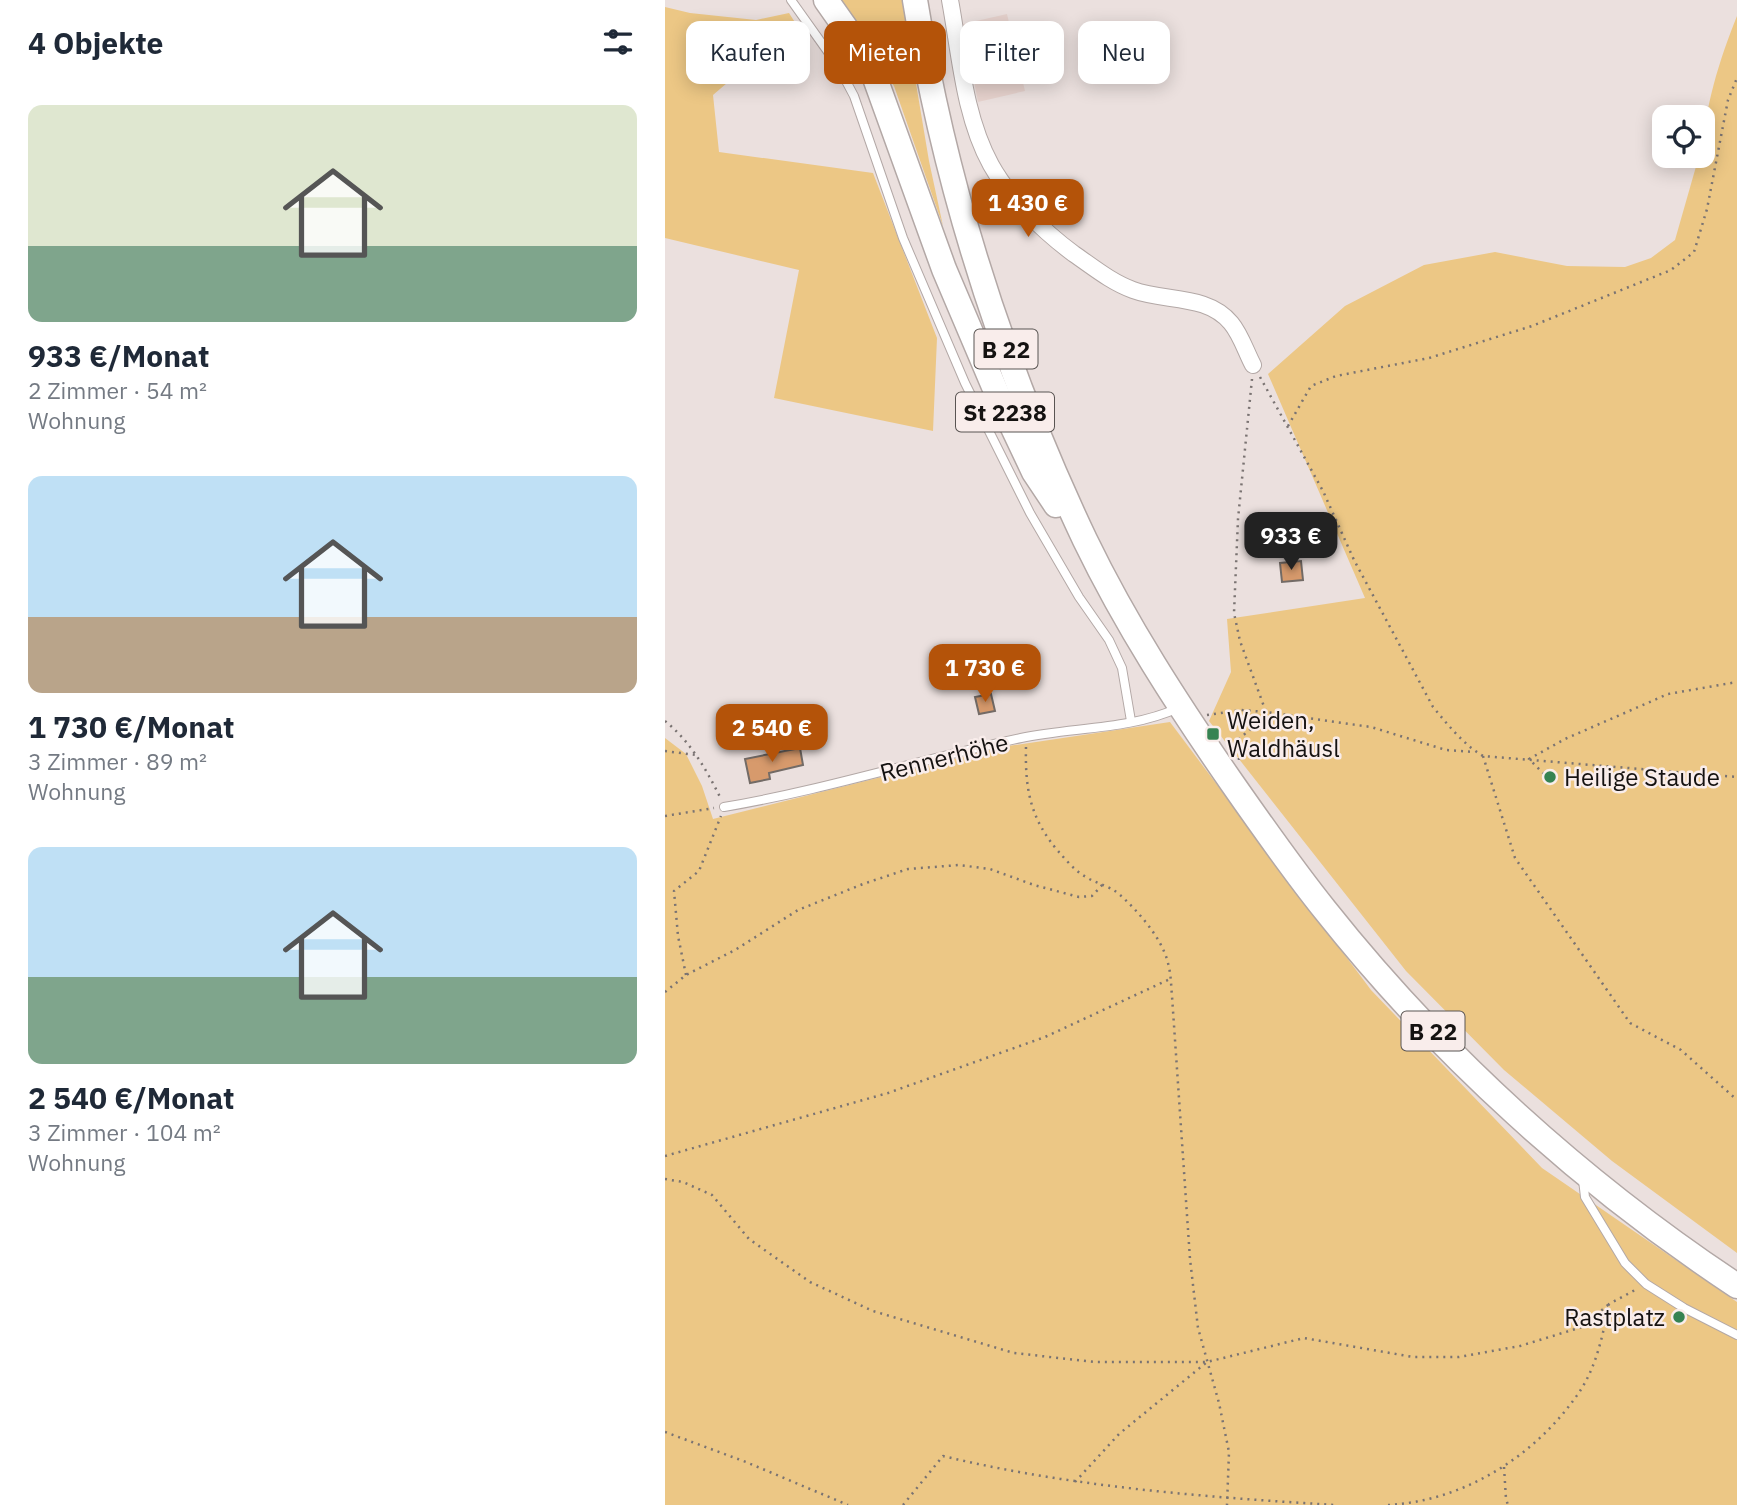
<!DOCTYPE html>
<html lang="de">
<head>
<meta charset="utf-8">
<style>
  body { margin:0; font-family:"IBM Plex Sans",sans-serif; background:#f6f6f7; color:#1f2937; height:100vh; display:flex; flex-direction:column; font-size:26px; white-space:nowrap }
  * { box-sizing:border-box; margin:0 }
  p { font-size:23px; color:#747a83 }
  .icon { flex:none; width:38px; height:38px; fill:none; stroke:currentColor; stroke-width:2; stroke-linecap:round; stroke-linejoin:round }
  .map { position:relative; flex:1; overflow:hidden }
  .sheet { display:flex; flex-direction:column; background:#fff; width:665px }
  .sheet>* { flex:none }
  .banner { position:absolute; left:21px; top:21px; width:665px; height:63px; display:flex; gap:14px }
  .fabs { position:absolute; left:987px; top:105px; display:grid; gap:14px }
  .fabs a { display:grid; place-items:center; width:63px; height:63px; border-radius:14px; background:#fff; box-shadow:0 4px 18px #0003; font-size:35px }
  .price { position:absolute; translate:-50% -60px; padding:0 16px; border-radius:14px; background:#b45309; color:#fff; font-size:23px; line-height:46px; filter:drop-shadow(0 2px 4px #0008) }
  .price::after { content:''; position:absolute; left:50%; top:42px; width:21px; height:16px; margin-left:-10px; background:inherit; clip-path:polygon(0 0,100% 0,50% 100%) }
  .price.active { background:#222; color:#fff }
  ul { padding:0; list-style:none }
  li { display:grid; align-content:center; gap:14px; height:371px; padding:0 28px }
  li span { display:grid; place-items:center; height:217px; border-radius:14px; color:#555 }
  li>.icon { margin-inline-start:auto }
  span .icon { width:126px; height:126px; fill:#fffc; stroke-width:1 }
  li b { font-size:30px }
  h2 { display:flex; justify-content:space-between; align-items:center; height:84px; padding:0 28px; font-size:30px }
  .tag { padding:0 24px; border-radius:14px; background:#fff; box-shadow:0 4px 18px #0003; font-size:24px; line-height:63px }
  .tag.active { background:#b45309; color:#fff }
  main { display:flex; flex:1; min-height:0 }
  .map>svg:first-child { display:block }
</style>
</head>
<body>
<main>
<section class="sheet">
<h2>4 Objekte<svg class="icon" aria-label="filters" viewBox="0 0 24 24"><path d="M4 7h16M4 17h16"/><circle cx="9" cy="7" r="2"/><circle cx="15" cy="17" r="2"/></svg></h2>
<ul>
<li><span style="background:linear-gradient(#dfe7d0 65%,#7fa58c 0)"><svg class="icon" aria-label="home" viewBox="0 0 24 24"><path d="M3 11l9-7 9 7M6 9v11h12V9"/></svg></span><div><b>933 €/Monat</b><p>2 Zimmer · 54 m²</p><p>Wohnung</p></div></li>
<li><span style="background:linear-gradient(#bfe0f5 65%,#b9a48a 0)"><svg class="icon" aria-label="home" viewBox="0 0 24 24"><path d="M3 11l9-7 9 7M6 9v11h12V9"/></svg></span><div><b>1 730 €/Monat</b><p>3 Zimmer · 89 m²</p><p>Wohnung</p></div></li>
<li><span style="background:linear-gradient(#bfe0f5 60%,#7fa58c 0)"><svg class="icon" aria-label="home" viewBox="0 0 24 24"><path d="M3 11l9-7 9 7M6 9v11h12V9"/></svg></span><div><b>2 540 €/Monat</b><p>3 Zimmer · 104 m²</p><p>Wohnung</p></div></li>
</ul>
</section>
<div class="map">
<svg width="1072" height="1505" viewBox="0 0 1072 1505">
  <rect width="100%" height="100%" fill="#ebe0de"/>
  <path fill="#e6d2cd" d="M342,14L360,91L313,102L298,24Z"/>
  <g fill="#ecc785">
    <path d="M168,0H237L264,161L278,226L229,86Z"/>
    <path d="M0,7L25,13L91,20L124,13L131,24L48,95L54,152L208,173L272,338L268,431L109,398L134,270L0,238Z"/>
    <path d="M1072,16V1253L947,1161L839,1070L741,971L544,721L566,672L562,619L700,598L603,374L680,306L759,265L830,252L902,266L960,267L986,258L1010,240L1034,156H1038C1038,111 1055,58 1072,16Z"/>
    <path d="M505,722L706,990L877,1168L1072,1302V1505H0V738L21,754L37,786L48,819L337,747Z"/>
  </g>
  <g fill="#d79a6c" stroke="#736b66" stroke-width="2">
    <path d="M338,24L341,40L319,44L316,28Z"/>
    <path d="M636,561L638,580L617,582L615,563Z"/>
    <path d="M326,694L330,711L314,714L310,697Z"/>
    <path d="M135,748L138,765L104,773L105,779L85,783L80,759Z"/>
  </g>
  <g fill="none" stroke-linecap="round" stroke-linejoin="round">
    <g stroke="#b3a8a6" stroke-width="10">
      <g id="service">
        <path d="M126,0L173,66L189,96L238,238L300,383L365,513L414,597L444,640L457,668L466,721"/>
        <path d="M59,807C160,790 256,759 356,738C407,727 465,730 513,708"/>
        <path d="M918,1180L920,1197L960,1263L981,1284L1019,1308L1072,1335"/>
      </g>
    </g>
    <g stroke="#b3a8a6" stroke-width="18">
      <path id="minor" d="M285,0C295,54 299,116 326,165C345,199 378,231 409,254C428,267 446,282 468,290C500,302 542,294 566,323C576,335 581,352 588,365"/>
    </g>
    <g stroke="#b3a8a6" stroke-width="27">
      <g id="primary">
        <path d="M161,0L192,44L210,78L279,269L333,396L369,472L391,505"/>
        <path d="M250,0C280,186 339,369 420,540C461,625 513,705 567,783C597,826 627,869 660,910C775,1055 918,1184 1072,1286"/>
      </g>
    </g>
    <g stroke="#7a7372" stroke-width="2.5" stroke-dasharray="2 5" stroke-linecap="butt">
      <path d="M595,377L658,491L689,560L768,707C783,725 798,744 818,756L1072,777"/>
      <path d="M587,379L573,519L569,613L575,641L601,712"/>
      <path d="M623,426L646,386L671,376L764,358L867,326L1006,270L1029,252L1042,209L1063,100L1072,78"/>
      <path d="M542,715L576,710L601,712L706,727L781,750L810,752"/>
      <path d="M0,721C25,741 41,769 55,797"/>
      <path d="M361,747C360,789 365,818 393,851C401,860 410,871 421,877C432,884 443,885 454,894C473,911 497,938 503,963C506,974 506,985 507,996L525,1259L533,1328L554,1403L564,1452L562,1505"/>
      <path d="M0,751L31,755"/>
      <path d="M818,756L850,858L965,1023L1016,1050L1072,1100"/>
      <path d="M574,760L573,740C582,731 597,722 601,712"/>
      <path d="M879,774L864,759L900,739L1003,694L1072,682"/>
      <path d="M0,816L49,808"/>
      <path d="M21,975L13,936L9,891L34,871L56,816"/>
      <path d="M0,992L21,975L70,950L133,910L198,884L243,869L294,865L325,869L369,885L414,897L427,896L438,884"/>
      <path d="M0,1156L223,1093L380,1037L505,979"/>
      <path d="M0,1179L18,1182L47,1195L84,1239L145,1282L208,1311L349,1353L430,1362H542L639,1338L748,1357H794L855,1346L917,1327L944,1304"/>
      <path d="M0,1432L81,1462L183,1505"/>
      <path d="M839,1467L841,1499L843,1505"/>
      <path d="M410,1482L454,1434L542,1362"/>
      <path d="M238,1505L278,1456C406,1487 539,1497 670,1505"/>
      <path d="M723,1505C800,1501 872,1455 915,1391C932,1365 938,1334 944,1304L972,1289"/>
    </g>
    <use href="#service" stroke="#fff" stroke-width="8"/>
    <use href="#minor" stroke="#fff" stroke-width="16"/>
    <use href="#primary" stroke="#fff" stroke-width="24"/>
  </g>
  <g fill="#368352" stroke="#f9edeb" stroke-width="2.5">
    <rect x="541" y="727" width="14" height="14" rx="3.5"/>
    <circle cx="885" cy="777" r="7"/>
    <circle cx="1014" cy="1317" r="7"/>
  </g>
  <g text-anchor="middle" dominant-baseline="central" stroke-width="5" stroke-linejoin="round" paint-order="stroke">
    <g fill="#f9edeb" stroke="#595452" stroke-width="2">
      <rect x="309.5" y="329.5" width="63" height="39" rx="5"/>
      <rect x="291" y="392.5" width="98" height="39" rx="5"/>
      <rect x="736.5" y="1011.5" width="63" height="39" rx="5"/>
    </g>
    <g font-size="23" font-weight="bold" fill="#151211">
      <text x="341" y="349">B 22</text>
      <text x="340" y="412">St 2238</text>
      <text x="768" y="1031">B 22</text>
    </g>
    <g font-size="24" fill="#151211" stroke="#f9edeb" text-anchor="start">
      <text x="562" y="720">Weiden,<tspan x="562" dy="28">Waldhäusl</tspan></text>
      <text x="899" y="777">Heilige Staude</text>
      <text x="1000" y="1317" text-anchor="end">Rastplatz</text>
    </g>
    <g font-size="24" fill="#151211" stroke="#f9edeb">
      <text transform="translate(279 757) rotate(-14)">Rennerhöhe</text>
    </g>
  </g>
</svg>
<div class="fabs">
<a><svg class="icon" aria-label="locate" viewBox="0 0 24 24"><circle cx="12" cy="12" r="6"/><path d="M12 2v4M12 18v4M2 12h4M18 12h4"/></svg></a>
</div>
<b class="price" style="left:363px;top:239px">1 430 €</b>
<b class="price active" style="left:626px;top:572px">933 €</b>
<b class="price" style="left:320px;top:704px">1 730 €</b>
<b class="price" style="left:107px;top:764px">2 540 €</b>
<div class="banner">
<a class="tag">Kaufen</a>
<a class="tag active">Mieten</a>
<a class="tag">Filter</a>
<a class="tag">Neu</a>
</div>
</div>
</main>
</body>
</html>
